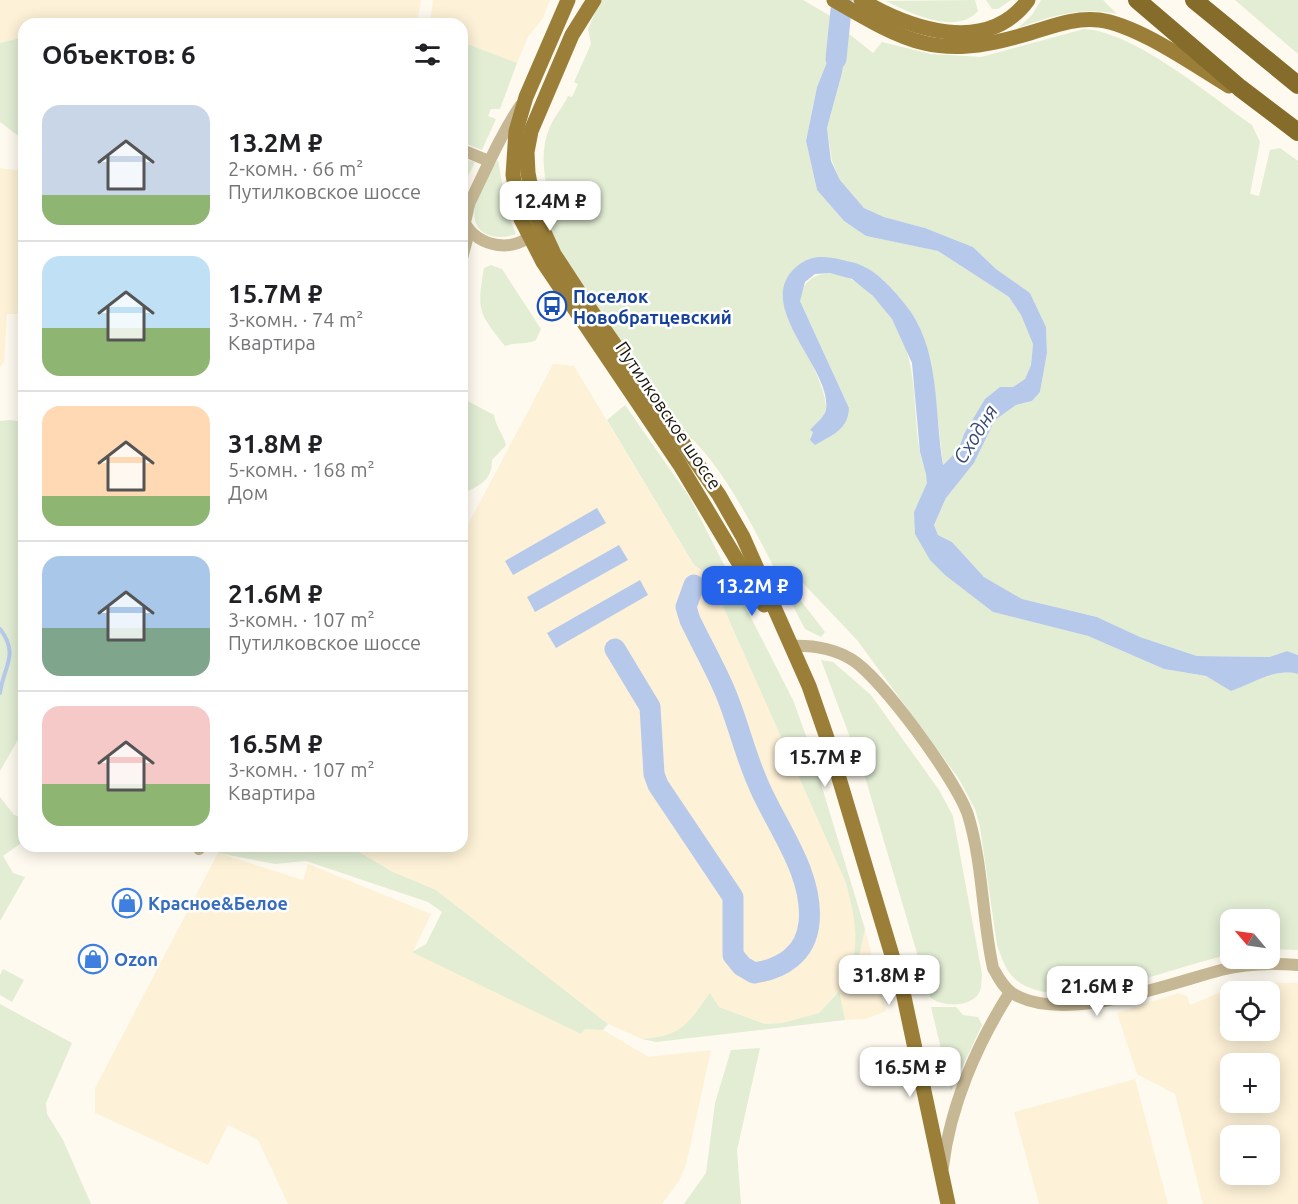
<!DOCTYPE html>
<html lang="ru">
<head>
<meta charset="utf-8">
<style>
  body { margin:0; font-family:Ubuntu,sans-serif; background:#f6f6f6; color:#202124; height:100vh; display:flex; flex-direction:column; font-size:22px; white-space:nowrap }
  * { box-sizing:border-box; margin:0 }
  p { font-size:20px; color:#757577 }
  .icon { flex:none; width:33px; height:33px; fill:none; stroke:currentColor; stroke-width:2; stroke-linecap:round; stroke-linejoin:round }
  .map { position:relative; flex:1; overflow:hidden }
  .sheet { position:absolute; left:18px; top:18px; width:450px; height:834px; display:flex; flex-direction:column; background:#fff; border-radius:18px; box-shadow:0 3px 15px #0003 }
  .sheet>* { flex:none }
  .needle { width:39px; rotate:299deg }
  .buttons { position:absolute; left:1220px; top:909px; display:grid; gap:12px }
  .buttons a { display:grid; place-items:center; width:60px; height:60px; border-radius:12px; background:#fff; box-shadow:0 3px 15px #0003; font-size:30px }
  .price { position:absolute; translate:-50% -51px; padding:0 14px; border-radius:12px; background:#fff; color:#222; font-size:20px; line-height:39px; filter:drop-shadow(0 2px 3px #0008) }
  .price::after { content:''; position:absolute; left:50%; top:36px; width:18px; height:14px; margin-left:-9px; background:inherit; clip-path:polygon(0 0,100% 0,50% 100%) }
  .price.selected { background:#2563eb; color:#fff }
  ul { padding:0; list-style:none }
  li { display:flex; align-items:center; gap:18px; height:150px; padding:0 24px }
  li+li { border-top:2px solid #e0e0e0 }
  li span { display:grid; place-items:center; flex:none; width:168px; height:120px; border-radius:18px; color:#555 }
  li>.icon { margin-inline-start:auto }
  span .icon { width:72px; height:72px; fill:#fffc; stroke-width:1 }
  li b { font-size:26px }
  h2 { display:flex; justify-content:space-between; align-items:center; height:72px; padding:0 24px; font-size:26px }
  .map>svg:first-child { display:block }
</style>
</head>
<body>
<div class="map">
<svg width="1298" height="1204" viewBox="0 0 1298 1204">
  <rect width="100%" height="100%" fill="#fefaef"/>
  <g fill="#fdf2d7" fill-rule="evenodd">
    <path d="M0,0H421L417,24H24V37L0,43Z"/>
    <path d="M433,0H550L543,18L528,37L517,63L462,42V24H430Z"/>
    <path d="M0,168L24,171V314H7L4,362L0,367Z"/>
    <path d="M553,364L574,366L694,565L709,575L846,883L857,928L855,957L847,981L855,974L865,929L886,1011L866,1019L845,1020L838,991L819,1013L782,1023L765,1024L719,1007L710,994L683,1028L664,1037L642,1039L608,1024L436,890L393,872L349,846H462V536Z"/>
    <path d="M218,853L303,880L308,864L431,914L413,952L585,1029L603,1030L649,1057L711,1050L686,1165L679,1181L662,1204H288L258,1140L228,1125L208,1165L95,1113V1088Z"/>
    <path d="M1245,982L1298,983V1204H1203L1175,1094L1137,1074L1117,1013L1178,993L1187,996L1190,1005ZM1230,992H1269V1030H1230ZM1230,1064H1269V1102H1230ZM1230,1136H1269V1174H1230Z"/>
    <path d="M1135,1079L1168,1204H1039L1014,1112Z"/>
  </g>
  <g fill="#e2edd4">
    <path d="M601,0H803L834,18L829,57L817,87L806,141L817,190L844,221L866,236L938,251L1009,297L1021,315L1033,344L1031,365L1025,379L1013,387H1000L964,434L958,450L943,465L936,401L883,279L803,261L785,310C795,333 826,384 826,407C826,416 816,424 810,430L813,432L810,438L849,408L800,301C802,273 831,266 854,281C869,290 883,305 892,319C919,360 912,406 920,452C921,462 929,473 927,483C925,493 918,503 914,512L993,612L1088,636L1164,669L1206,676L1231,690C1253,683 1275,668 1298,674V950L1269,949V920H1230V955C1178,963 1057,1021 1013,977C1005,969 1001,956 997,945L980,827L975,809L959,779L857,640L802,582L792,589L825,632L821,637L805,629C774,571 736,480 689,436C637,364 575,293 542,211L551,206C545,183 539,153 549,129C553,118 563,107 568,96L572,97L578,84L574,82L591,44L588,29Z"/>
    <path d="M975,0L978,11C956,36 910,13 886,1Z"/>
    <path d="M986,0H1011L998,9H992Z"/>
    <path d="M1041,0H1103L1117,14C1083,6 1050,16 1018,28L1032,15Z"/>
    <path d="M1235,0H1298V54Z"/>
    <path d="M1084,29C1135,32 1209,95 1252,125L1260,142L1250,194L1259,196L1270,150L1280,148L1298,161V655L1287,651L1269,657L1197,656L1140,637L1097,617L1022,599L984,577L952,542L938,535L934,525L946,498L974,463L995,420L1016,405L1032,401L1040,392L1047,353L1046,327L1030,293L996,269L973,247L925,228L884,217L864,208L840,180L832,161L827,128L842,73L848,33L873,53L882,42L931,54L981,57Z"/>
    <path d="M24,37V140L0,122V43Z"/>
    <path d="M462,42L517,63L500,109H491L488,116L496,119L482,150L462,142Z"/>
    <path d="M462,158L475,162L462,188Z"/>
    <path d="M498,160L507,212L516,234C494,242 470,234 475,207C477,193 489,170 498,160Z"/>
    <path d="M491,265L502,269L541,329L536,340C526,345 517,342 505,346C478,312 477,311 484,268Z"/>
    <path d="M462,398L494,415C496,427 503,434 506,445L492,460C492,478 483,484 468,491L462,489Z"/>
    <path d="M625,405L690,498L793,700L809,744L865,929L855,975L846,983C861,943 856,923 846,883L709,575L694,565L607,420Z"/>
    <path d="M9,420L24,422V729L0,771V421Z"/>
    <path d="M821,660L833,662L871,695L939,790L953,816L982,974C981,980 982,988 979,993C970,1008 941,1007 930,997L865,777Z"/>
    <path d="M0,797L14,815L24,818V841L3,856L13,873L25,877L0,921Z"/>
    <path d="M222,846H349L393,872L436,890L608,1024L603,1030L585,1029L581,1034L412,952L426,944L442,912L428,902L306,861L275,864L218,853Z"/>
    <path d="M3,969L24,980L12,1002L0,995V975Z"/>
    <path d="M839,991L845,1020L656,1042L642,1039C683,1036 687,1024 710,993L719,1007L765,1024L782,1023L819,1013Z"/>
    <path d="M0,1004L72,1043L46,1103L47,1114L63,1140L91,1204H0Z"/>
    <path d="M931,1007H956L963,1015L978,1017L982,1025L951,1091Z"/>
    <path d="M760,1048L737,1150L741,1204H684L706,1173L715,1103L731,1050Z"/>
  </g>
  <g fill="#b7c9eb">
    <path d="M833,29L848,33L842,73L827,128L831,161L840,180L864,208L884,217L925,228L973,247L996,269L1030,293L1046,327L1047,353L1040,392L1032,401L1016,405L995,420L974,463L946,498L934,525L938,535L952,542L984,577L1022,599L1097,617L1140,637L1197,656L1269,657L1287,651L1298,655V674C1275,668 1253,683 1231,691L1206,676L1164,669L1088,636L993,612L945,575L930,560L915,534L914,512L927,483L926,474L920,452L912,363L892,319L873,296L852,279L830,273L815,274L805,282L800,301L849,408C848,430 832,435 815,445L810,440L813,432L810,430C815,424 825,417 826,409C832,368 752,306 796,267C813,252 831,257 851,262C874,267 890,286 904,303C941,346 934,412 943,465L958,450L964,434L985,399L1000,387H1013L1025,379L1031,365L1033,344L1021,315L1009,297L938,251L866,236L844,221L817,190L806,141L817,87L829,57Z"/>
    <path d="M597,508L606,523L513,575L505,561Z"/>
    <path d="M619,545L628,560L535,612L527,597Z"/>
    <path d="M640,580L648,595L556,648L547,633Z"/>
  </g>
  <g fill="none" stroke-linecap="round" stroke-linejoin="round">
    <path stroke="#b7c9eb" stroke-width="4" d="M0,629C20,655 3,667 0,693"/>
    <g stroke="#b7c9eb" stroke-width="21">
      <path d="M836,59L842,0"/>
      <path d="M615,649L650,707L654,774L658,785L733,897V955L742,966L754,973C782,969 806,954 809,923C814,875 778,829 760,788C745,756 738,721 724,689C714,666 701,643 690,620L686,607L694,585"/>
    </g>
    <g stroke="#c7b895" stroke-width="12">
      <path d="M462,150L489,161"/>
      <path d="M465,223C477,248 518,254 534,231"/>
      <path d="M462,228C467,221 467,210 470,202C486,169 500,136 520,106"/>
      <path d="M462,258L469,232"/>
      <path d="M790,646C811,645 832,648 851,659C881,677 957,781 968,815C983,864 982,918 993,968C998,977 1003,987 1012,993C1063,1025 1168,984 1221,970C1246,964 1273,963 1298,965"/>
      <path d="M199,849L200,846"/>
      <path d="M943,1167C950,1106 977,1044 1010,992"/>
    </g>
    <g stroke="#9b7f38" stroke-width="15">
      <path d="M568,0L526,97L516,131L513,175L521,219L543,262L680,465L764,605"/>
      <path d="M594,0L572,35L531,131L527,152L528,173L536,215L554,254L590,309L719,495L743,537L809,686L827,738L903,992L948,1204"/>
      <path d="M834,0C908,43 937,60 1023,35C1049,28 1072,17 1099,20C1138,25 1194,65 1229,86"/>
      <path d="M861,0C910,29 987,56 1028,0"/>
    </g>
    <g stroke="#856c2a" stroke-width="18">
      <path d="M1137,0L1240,88L1298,132"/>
      <path d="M1194,0L1298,85"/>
    </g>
  </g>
  <defs>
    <g id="bus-ring" transform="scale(1.5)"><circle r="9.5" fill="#fff" stroke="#1a4fb4" stroke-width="1.5"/><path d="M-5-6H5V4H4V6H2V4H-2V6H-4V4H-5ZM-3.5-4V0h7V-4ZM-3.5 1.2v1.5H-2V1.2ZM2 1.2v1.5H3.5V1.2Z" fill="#1a4fb4"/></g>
    <g id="shop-ring" transform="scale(1.5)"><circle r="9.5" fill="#fff" stroke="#3f7fe0" stroke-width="1.5"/><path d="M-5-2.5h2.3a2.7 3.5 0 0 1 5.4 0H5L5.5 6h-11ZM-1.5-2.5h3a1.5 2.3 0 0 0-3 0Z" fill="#3f7fe0"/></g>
  </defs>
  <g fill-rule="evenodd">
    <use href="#bus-ring" x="552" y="306"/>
    <use href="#shop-ring" x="127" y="903"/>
    <use href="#shop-ring" x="93" y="959"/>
  </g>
  <g text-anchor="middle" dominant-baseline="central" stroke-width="5" stroke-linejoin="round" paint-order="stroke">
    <g font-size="18" font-weight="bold" fill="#164399" stroke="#fff" text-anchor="start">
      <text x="573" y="296">Поселок<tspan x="573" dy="21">Новобратцевский</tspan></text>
    </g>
    <g font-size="18" fill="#151209" stroke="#fff">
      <text transform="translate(669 415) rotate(56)">Путилковское шоссе</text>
    </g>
    <g font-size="18" font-weight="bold" fill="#366cbe" stroke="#fff" text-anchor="start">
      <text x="148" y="903">Красное&amp;Белое</text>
      <text x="114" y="959">Ozon</text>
    </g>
    <g font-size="20" font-style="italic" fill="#334876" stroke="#fff">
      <text transform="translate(975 434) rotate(-58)">Сходня</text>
    </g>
  </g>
</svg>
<div class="buttons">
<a><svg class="needle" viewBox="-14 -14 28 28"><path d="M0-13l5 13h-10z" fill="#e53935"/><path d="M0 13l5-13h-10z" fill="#757577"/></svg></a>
<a><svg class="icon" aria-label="locate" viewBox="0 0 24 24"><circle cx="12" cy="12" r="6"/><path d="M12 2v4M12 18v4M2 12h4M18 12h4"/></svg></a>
<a>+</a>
<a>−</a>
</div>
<b class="price" style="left:550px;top:232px">12.4M ₽</b>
<b class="price selected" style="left:752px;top:617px">13.2M ₽</b>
<b class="price" style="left:825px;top:788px">15.7M ₽</b>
<b class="price" style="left:889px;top:1006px">31.8M ₽</b>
<b class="price" style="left:1097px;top:1017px">21.6M ₽</b>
<b class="price" style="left:910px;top:1098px">16.5M ₽</b>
<section class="sheet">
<h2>Объектов: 6<svg class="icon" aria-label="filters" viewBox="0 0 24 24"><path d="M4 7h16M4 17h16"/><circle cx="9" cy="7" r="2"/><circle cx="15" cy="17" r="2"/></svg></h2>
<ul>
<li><span style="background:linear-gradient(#c9d6e8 75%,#8fb573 0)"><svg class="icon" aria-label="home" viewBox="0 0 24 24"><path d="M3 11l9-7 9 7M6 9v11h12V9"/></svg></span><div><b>13.2M ₽</b><p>2-комн. · 66 m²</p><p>Путилковское шоссе</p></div></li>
<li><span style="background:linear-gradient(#bfe0f5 60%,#8fb573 0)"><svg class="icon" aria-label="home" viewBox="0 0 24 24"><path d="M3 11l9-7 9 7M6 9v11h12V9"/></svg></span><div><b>15.7M ₽</b><p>3-комн. · 74 m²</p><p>Квартира</p></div></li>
<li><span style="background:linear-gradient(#ffd9b3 75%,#8fb573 0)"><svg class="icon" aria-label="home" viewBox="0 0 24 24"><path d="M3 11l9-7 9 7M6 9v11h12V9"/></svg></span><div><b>31.8M ₽</b><p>5-комн. · 168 m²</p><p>Дом</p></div></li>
<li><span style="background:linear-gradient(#a9c7e8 60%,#7fa58c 0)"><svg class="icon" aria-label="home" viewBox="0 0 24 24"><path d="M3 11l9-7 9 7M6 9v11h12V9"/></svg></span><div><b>21.6M ₽</b><p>3-комн. · 107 m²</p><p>Путилковское шоссе</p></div></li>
<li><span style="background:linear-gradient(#f6c9c9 65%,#8fb573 0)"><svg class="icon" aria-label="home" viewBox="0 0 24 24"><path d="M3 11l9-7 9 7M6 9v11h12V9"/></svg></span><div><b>16.5M ₽</b><p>3-комн. · 107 m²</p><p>Квартира</p></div></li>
</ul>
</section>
</div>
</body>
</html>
